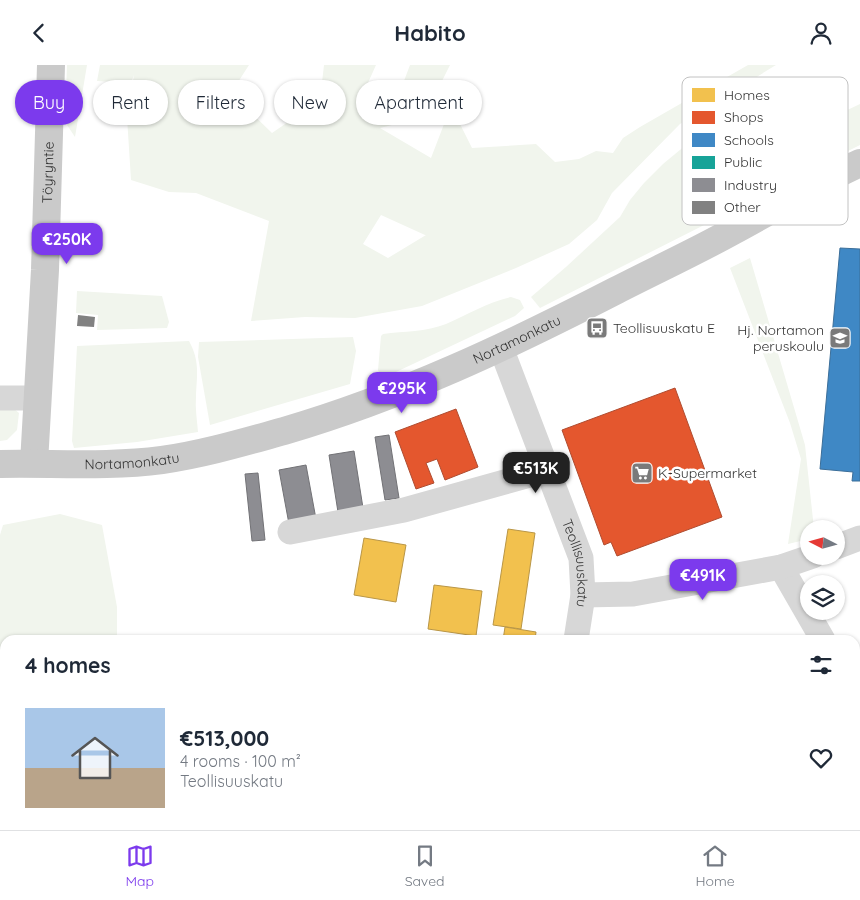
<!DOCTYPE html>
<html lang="en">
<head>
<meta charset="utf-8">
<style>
  body { margin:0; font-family:Quicksand,sans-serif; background:#f2f2f3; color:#1f2937; height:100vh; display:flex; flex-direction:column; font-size:19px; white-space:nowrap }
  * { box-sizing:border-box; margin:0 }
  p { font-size:16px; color:#747a83 }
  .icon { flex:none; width:28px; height:28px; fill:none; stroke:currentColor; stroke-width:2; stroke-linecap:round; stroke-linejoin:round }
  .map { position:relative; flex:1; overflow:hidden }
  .sheet { position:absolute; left:0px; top:570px; width:860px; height:195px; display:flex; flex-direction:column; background:#fff; border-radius:15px 15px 0 0; box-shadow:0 1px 4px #0004 }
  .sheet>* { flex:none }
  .hud { position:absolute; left:15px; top:15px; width:500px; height:45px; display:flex; gap:10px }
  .needle { width:32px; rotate:276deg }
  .buttons { position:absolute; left:800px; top:455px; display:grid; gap:10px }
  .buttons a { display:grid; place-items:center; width:45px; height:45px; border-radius:50%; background:#fff; box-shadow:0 1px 4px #0004; font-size:25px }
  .price { position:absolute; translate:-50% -42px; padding:0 11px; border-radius:10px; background:#7c3aed; color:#fff; font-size:16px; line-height:32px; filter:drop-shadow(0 1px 2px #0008) }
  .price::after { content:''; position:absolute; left:50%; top:30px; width:15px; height:11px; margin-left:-8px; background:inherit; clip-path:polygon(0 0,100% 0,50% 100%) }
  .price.selected { background:#222; color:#fff }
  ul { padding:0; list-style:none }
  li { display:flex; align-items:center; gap:15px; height:125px; padding:0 25px }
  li+li { border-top:1px solid #e0e1e3 }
  li span { display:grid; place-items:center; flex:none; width:140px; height:100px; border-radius:0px; color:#555 }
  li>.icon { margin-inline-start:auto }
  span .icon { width:60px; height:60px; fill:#fffc; stroke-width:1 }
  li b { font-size:21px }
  h2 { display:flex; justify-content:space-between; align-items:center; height:60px; padding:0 25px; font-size:21px }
  .chip { padding:0 18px; border-radius:22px; background:#fff; box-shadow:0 1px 4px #0004; font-size:18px; line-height:45px }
  .chip.selected { background:#7c3aed; color:#fff }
  header { display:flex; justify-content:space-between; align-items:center; height:65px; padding:0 25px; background:#fff; font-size:22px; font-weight:800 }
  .menu { display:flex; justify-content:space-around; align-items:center; height:70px; border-top:1px solid #e0e1e3; background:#fff; font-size:14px; color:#747a83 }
  .menu a { display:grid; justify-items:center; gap:2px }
  .menu .selected { color:#7c3aed }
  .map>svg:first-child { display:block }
</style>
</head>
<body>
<header><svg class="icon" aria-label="back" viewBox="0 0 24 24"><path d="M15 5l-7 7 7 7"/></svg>Habito<svg class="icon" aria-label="person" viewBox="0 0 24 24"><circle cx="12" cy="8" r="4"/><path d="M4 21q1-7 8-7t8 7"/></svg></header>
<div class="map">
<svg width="860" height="765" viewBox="0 0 860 765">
  <rect width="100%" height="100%" fill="#fff"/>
  <g fill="#f1f5ed" fill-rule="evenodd">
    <path d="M67,0H87L75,72L65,57Z"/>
    <path d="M100,0H249L231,28L272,68L320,35L324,0H376L359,38L393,45L410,0H450L441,18L423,19L416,54L380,63L431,93L451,41L472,83L536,79L555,97L579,94L596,86L613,88L623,73L640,62L748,0H776L680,59L612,128L597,155L569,179L516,203L422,241L355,253L305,252L251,256L269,156L196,128L169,127L131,115L127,52L134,10L131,18L97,16ZM381,150L425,170H426L388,193L363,179Z"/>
    <path d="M860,39V80L804,108L773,127L743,140L730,125L703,69L712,61L725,54L740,53L757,64L767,83Z"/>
    <path d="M686,80L692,84L713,134L716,154L540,243L531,232L566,202L620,152L630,135L644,118L663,99Z"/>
    <path d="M750,193L805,380L814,464H809V474L788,479L801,394L790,358L730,203Z"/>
    <path d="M77,226L162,231L169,257L167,263L97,265L98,250L76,248Z"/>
    <path d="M511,232L520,235L524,243L515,251L396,307L383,315L378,305L381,271L383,269C404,266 426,267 446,259C469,249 486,238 511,232Z"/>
    <path d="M353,272L356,286L350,319L210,360L198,292L199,277Z"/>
    <path d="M189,276C200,296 197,310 196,331C195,343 197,355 198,367L137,377L74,383L72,376L77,281Z"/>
    <path d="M0,342L13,343L19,348L17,365L7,375L0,376Z"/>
    <path d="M60,449L102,460L117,542V575H5V760H67L65,765H0V470L3,460Z"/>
    <path d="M663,760H736V765H662Z"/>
  </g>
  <g fill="#f2c14e" stroke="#b99646">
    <path d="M508,464L535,468L521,564L493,560Z"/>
    <path d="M364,473L406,480L396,537L354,530Z"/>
    <path d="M434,520L482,526L476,571L428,564Z"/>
    <path d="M505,562L536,567L535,575H503Z"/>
    <path d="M855,759L860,760V765H787L788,760Z"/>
    <path d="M369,760H414L413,765H369Z"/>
    <path d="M596,760H613L612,765H596Z"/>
    <path d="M629,760H646L645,765H628Z"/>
  </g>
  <g fill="#e4572e" stroke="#af4c30">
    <path d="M675,323L722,452L617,491L611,477L604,480L562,365Z"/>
    <path d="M456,344L478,402L445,415L437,394L426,398L434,418L416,424L395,367Z"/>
  </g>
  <path fill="#3f88c5" stroke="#3b6e99" d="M840,183L860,184V416H852L853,407L820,404Z"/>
  <path fill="#17a398" stroke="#1f817a" d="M0,647L5,650V760H25L22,765H0Z"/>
  <g fill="#8d8d92" stroke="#727276">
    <path d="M389,370L399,433L385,435L375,372Z"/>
    <path d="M354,386L363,443L338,447L329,390Z"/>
    <path d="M306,400L316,454L289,459L279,405Z"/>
    <path d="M258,408L265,475L252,476L245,409Z"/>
  </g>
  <path fill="#818181" d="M78,250L95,252L94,262L77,261Z"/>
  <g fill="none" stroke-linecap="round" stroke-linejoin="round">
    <g stroke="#d7d7d7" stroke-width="25">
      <path id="s1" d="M501,283L581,493L583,530L576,575"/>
      <path d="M0,333H37"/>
      <path d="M290,467L404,445L548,405"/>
      <path d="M836,482L860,473"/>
      <path d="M781,502L823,575"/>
      <path d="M583,530L633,529L781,502L813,491"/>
      <path d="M0,611L5,617"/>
      <path d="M855,626L860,635"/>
      <path d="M29,765L31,760"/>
      <path d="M544,765L545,760"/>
    </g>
    <g stroke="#cacaca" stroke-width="28">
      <path id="s2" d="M34,398L45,205L51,0"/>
      <path id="s3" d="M0,399C54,398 109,402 162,395C204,389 244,377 284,366C403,331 508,281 617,225C656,205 695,187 733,166C776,143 816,118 860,98"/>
    </g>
  </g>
  <defs>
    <g id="bus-square" transform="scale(1.125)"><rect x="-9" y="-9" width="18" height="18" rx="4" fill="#7a7a7a" stroke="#fff"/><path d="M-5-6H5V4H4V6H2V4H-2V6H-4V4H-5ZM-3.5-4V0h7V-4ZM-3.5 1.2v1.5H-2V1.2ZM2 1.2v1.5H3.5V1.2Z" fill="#fff"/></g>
    <g id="school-square" transform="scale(1.125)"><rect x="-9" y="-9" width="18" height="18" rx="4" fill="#7a7a7a" stroke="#fff"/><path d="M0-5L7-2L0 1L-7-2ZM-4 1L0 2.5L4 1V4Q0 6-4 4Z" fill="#fff"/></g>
    <g id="supermarket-square" transform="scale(1.125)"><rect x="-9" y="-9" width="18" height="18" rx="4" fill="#7a7a7a" stroke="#fff"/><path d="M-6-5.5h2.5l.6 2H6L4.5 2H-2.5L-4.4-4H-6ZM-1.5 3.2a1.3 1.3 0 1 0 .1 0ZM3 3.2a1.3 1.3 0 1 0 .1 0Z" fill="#fff"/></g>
  </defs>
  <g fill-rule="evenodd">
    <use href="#bus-square" x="597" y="263"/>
    <use href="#school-square" x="840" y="273"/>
    <use href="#supermarket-square" x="642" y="408"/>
  </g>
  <g text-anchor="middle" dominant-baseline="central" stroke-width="5" stroke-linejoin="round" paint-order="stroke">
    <g font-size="14" fill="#333" stroke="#fff">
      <text stroke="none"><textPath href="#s2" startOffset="291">Töyryntie</textPath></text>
      <text stroke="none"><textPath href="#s3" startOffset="538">Nortamonkatu</textPath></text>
      <text stroke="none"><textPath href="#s3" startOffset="132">Nortamonkatu</textPath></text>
      <text stroke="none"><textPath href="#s1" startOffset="229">Teollisuuskatu</textPath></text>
    </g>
    <g font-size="14" fill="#333" stroke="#fff" text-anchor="start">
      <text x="613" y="263">Teollisuuskatu E</text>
      <text x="824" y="265" text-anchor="end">Hj. Nortamon<tspan x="824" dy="16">peruskoulu</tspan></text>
      <text x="658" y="408">K-Supermarket</text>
    </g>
  </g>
  <rect x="682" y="12" width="166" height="148" rx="8" fill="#fff" stroke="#c2c2c2" stroke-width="1"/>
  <rect x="692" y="23" width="23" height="14" fill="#f2c14e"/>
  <rect x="692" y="46" width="23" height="13" fill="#e4572e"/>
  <rect x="692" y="68" width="23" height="14" fill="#3f88c5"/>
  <rect x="692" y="91" width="23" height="13" fill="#17a398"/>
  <rect x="692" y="113" width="23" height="14" fill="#8d8d92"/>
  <rect x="692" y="136" width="23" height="13" fill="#818181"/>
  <g font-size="14" fill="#333">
    <text x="724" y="35">Homes</text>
    <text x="724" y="57">Shops</text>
    <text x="724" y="80">Schools</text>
    <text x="724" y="102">Public</text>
    <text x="724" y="125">Industry</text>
    <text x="724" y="147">Other</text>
  </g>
</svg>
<div class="buttons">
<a><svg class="needle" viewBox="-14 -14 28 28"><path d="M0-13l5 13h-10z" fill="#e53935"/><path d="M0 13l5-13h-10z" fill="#747a83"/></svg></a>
<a><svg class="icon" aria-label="layers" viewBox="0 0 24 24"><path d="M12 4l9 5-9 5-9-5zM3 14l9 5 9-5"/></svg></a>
</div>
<b class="price" style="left:67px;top:200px">€250K</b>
<b class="price" style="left:402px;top:349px">€295K</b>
<b class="price selected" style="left:536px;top:429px">€513K</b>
<b class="price" style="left:703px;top:536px">€491K</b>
<div class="hud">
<a class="chip selected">Buy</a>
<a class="chip">Rent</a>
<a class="chip">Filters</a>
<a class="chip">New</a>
<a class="chip">Apartment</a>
</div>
<section class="sheet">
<h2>4 homes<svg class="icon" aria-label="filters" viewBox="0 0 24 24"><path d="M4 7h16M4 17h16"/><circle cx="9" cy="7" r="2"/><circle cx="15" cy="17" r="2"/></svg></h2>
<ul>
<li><span style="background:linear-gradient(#a9c7e8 60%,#b9a48a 0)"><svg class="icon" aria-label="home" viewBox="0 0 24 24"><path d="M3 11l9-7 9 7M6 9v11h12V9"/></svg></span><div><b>€513,000</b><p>4 rooms · 100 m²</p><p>Teollisuuskatu</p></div><svg class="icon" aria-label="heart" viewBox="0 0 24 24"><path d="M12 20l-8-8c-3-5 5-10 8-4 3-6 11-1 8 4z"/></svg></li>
</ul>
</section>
</div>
<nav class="menu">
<a class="selected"><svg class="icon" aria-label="map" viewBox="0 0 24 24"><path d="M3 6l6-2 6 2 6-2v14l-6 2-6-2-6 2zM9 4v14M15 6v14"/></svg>Map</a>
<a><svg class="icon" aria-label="saved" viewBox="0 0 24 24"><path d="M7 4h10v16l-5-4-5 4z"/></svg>Saved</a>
<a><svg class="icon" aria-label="home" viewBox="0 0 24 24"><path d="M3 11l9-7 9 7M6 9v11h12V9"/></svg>Home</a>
</nav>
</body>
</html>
